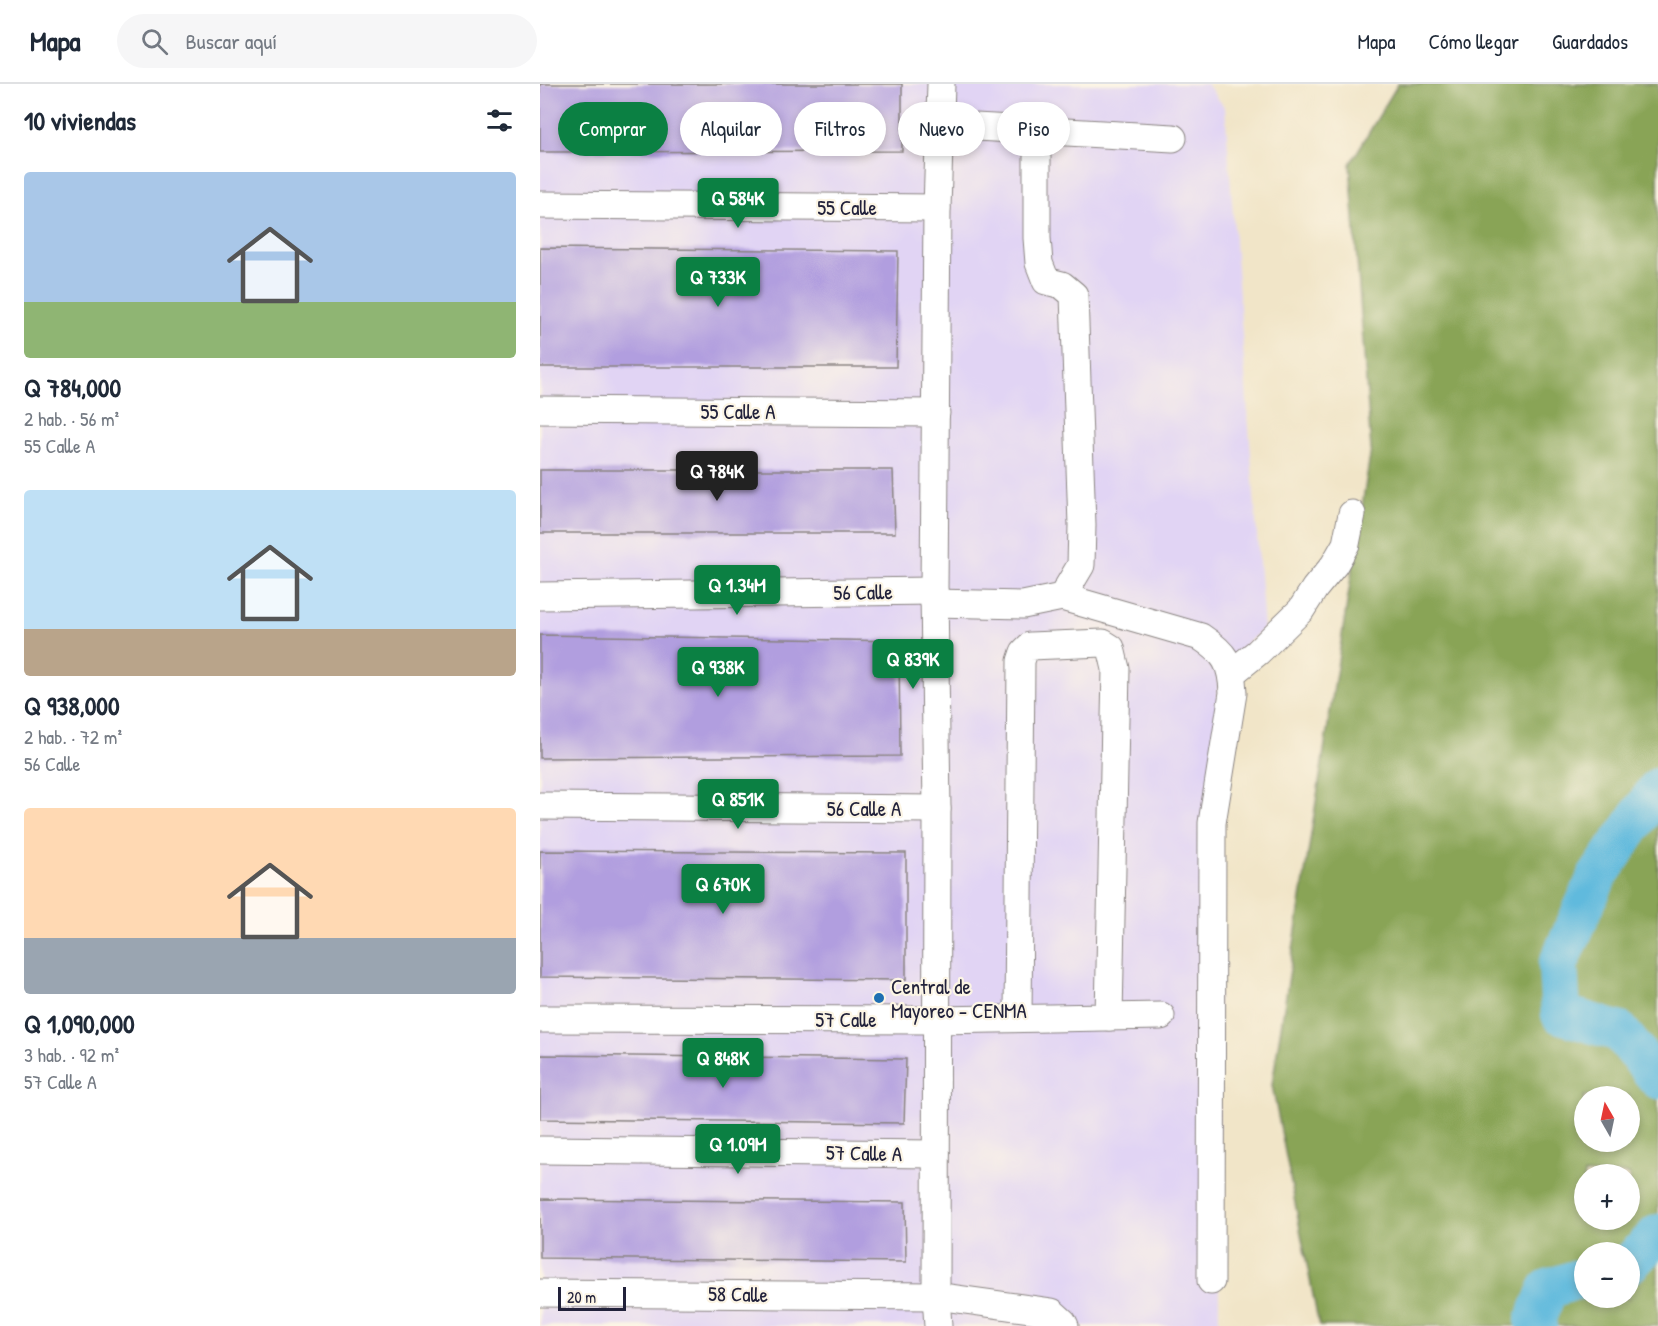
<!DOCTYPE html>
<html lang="es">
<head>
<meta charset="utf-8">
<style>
  body { margin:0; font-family:"Patrick Hand",sans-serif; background:#f6f6f7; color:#1f2937; height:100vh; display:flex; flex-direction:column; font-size:22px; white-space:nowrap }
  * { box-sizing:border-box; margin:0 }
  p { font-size:20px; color:#747a83 }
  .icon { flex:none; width:33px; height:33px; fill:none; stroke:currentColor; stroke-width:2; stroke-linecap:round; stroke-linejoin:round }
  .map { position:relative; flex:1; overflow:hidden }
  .panel { display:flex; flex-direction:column; background:#fff; width:540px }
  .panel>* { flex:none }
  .guide { position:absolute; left:18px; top:18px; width:570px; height:54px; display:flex; gap:12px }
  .needle { width:39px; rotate:351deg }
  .controls { position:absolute; left:1034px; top:1002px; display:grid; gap:12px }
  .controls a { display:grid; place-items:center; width:66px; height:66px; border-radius:50%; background:#fff; box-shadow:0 3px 9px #0003; font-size:30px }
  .scale { position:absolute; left:18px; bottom:15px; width:68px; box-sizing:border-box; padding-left:6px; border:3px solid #22223b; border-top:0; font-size:16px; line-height:21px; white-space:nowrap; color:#22223b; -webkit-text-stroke:4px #fcf5e5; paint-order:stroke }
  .price { position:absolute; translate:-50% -51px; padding:0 14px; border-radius:6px; background:#0b8043; color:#fff; font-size:20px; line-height:39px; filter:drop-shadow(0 2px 3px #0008) }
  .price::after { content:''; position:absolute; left:50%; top:36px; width:18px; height:14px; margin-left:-9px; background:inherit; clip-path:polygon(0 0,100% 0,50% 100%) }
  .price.active { background:#222; color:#fff }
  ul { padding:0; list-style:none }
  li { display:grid; align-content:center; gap:12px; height:318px; padding:0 24px }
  li span { display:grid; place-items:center; height:186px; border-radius:6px; color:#555 }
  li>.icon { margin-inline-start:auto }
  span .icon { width:108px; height:108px; fill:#fffc; stroke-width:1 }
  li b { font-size:26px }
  h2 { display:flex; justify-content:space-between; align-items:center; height:72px; padding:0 24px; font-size:26px }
  .tag { padding:0 21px; border-radius:27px; background:#fff; box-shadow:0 3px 9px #0003; font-size:21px; line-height:54px }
  .tag.active { background:#0b8043; color:#fff }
  header { display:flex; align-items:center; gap:36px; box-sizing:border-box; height:84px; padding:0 30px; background:#fff; border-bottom:2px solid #e0e1e3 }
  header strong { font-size:28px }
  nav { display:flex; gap:33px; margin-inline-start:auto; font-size:21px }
  .search { width:420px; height:54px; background:#f6f6f7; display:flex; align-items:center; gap:15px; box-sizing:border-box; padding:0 21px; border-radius:33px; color:#747a83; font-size:22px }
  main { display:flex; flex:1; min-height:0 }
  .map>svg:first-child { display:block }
</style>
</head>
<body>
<header>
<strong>Mapa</strong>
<div class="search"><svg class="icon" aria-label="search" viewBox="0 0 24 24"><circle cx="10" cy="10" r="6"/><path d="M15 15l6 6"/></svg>Buscar aquí</div>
<nav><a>Mapa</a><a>Cómo llegar</a><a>Guardados</a></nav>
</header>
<main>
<section class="panel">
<h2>10 viviendas<svg class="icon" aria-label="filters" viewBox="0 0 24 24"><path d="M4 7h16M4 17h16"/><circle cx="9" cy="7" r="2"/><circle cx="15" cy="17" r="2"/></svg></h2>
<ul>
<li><span style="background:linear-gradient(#a9c7e8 70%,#8fb573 0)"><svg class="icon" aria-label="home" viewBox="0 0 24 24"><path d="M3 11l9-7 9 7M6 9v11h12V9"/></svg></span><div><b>Q 784,000</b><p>2 hab. · 56 m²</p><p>55 Calle A</p></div></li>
<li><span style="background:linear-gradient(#bfe0f5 75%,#b9a48a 0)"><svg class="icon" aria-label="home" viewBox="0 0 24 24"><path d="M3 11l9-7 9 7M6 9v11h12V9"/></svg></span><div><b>Q 938,000</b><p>2 hab. · 72 m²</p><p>56 Calle</p></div></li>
<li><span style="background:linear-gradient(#ffd9b3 70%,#9aa5b1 0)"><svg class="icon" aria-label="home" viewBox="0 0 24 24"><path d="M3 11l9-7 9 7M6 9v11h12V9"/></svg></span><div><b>Q 1,090,000</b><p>3 hab. · 92 m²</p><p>57 Calle A</p></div></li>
</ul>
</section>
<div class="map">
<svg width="1118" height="1242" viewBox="0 0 1118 1242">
  <rect width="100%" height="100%" fill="#fcf5e5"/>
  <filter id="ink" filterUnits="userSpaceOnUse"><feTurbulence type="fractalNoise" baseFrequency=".0167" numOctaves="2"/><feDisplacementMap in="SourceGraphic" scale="12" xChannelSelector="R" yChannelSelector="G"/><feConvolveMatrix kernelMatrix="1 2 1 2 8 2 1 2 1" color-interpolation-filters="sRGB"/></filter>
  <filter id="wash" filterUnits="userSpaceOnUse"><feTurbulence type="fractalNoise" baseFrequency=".008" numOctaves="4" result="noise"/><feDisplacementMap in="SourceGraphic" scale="24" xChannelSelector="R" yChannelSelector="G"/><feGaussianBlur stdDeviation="1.35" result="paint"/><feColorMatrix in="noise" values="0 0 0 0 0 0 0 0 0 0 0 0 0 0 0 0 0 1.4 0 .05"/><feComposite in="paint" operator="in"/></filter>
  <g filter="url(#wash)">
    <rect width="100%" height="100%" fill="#f1e5c8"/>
    <path fill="#e1d4f4" d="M0,0H667L685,24L724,544L678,585L679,1242H0Z"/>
    <path fill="#89a456" stroke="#566348" stroke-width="1.5" fill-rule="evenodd" d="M858,0H1118V1242H779L732,1001L831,365L810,80ZM1044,1012H1089V1058H1044ZM1044,1090H1089V1136H1044ZM1044,1168H1089V1214H1044Z"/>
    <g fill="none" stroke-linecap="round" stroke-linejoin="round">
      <g stroke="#60badd" stroke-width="40">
        <path d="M1118,704L1057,793L1018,881L1021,930L1080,948L1118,995"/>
        <path d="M1089,1180L1118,1150"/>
        <path d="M997,1242L995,1236L1008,1205L1035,1196L1044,1195"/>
      </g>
    </g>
    <g id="blocks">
      <g fill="#b19edf">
        <path d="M0,0H362V67L0,68Z"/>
        <path d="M0,164L358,167L356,283H0Z"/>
        <path d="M0,386H353L355,449H0Z"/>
        <path d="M0,551L359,557L360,672L0,674Z"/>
        <path d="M0,767L366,769V896L0,893Z"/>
        <path d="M0,971L366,975L364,1039L0,1035Z"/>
        <path d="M0,1115L365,1118L366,1178L0,1174Z"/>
      </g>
    </g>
  </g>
  <g filter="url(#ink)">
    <use href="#blocks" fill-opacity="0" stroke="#8a8482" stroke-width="1.5"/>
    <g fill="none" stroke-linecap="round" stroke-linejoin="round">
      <g stroke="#8a8482" stroke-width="29">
        <g id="minor">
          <path d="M400,41L633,54"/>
          <path d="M0,121L397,124"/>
          <path d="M0,326L396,329"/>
          <path d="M0,512L394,507"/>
          <path d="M522,513L661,553C685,569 692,579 693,609L672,739L671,1197"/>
          <path d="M394,519L483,521L522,513L541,481L542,441L534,211L522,201L506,197L499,179L497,154V46"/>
          <path d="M692,589L718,568L761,526L775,504L794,481L806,460L812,430"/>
          <path d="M0,722L397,725"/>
          <path d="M478,934L481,577L484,568L490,562L563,559L571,564L576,585L569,933"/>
          <path d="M0,935L396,936L621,932"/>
          <path d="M0,1066L396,1070"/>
          <path d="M0,1209L396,1212L512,1228L523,1238L525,1242"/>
          <path d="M398,1242L396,1212L397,725L394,507L397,124L401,0"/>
        </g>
      </g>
      <use href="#minor" stroke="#fff" stroke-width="27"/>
    </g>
  </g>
  <circle fill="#1f6fb2" stroke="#fcf5e5" stroke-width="2" cx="339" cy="914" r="6"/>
  <g text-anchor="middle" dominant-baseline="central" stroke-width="4.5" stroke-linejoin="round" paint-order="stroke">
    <g font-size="21" fill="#22223b" stroke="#fcf5e5">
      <text x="307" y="123">55 Calle</text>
      <text x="198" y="327">55 Calle A</text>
      <text transform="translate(323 508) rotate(-1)">56 Calle</text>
      <text x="324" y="724">56 Calle A</text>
      <text x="306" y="935">57 Calle</text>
      <text transform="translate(324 1069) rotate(1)">57 Calle A</text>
      <text transform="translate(198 1210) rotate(1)">58 Calle</text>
    </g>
    <g font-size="21" fill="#22223b" stroke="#fcf5e5" text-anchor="start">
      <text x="351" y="902">Central de<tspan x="351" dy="24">Mayoreo - CENMA</tspan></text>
    </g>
  </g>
</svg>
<div class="controls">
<a><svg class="needle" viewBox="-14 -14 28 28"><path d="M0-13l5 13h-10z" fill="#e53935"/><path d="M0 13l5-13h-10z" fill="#747a83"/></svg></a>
<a>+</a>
<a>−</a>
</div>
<div class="scale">20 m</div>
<b class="price" style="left:198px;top:145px">Q 584K</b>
<b class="price" style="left:178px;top:224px">Q 733K</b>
<b class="price active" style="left:177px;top:418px">Q 784K</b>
<b class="price" style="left:197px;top:532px">Q 1.34M</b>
<b class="price" style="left:373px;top:606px">Q 839K</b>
<b class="price" style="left:178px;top:614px">Q 938K</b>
<b class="price" style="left:198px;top:746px">Q 851K</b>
<b class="price" style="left:183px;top:831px">Q 670K</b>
<b class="price" style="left:183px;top:1005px">Q 848K</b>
<b class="price" style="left:198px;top:1091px">Q 1.09M</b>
<div class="guide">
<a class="tag active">Comprar</a>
<a class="tag">Alquilar</a>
<a class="tag">Filtros</a>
<a class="tag">Nuevo</a>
<a class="tag">Piso</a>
</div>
</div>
</main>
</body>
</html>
